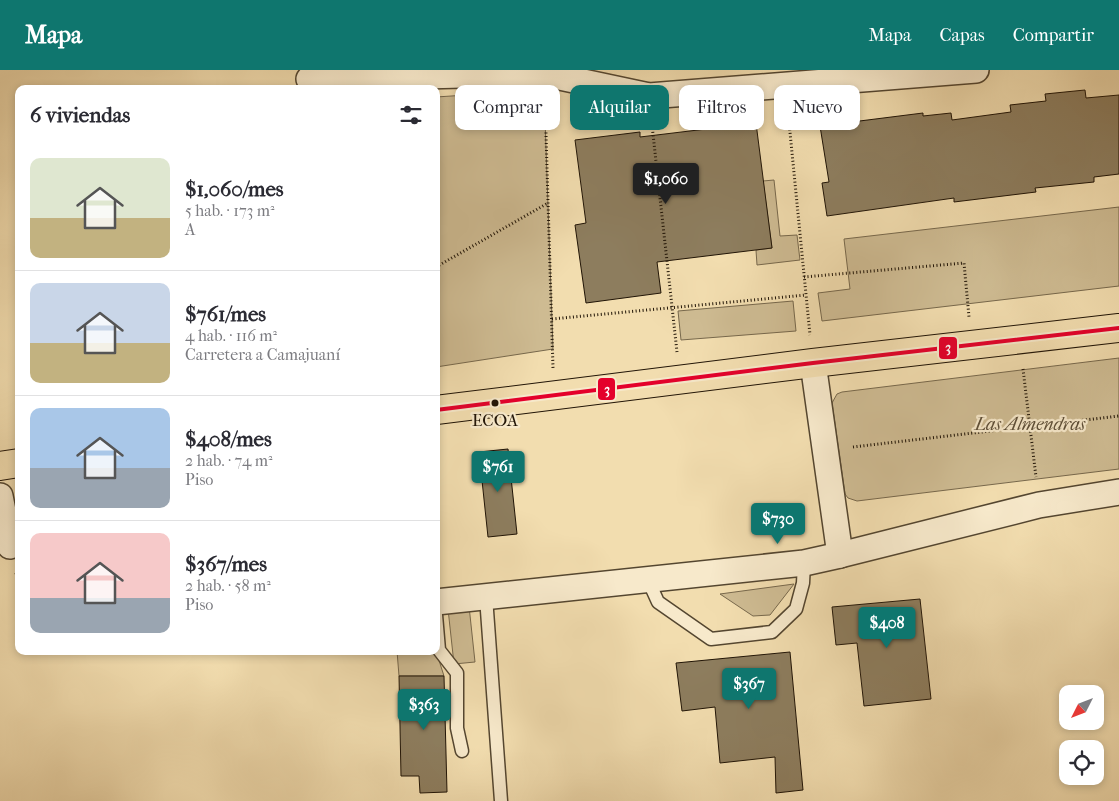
<!DOCTYPE html>
<html lang="es">
<head>
<meta charset="utf-8">
<style>
  body { margin:0; font-family:"IM FELL French Canon",serif; background:#f2f2f3; color:#2b2b33; height:100vh; display:flex; flex-direction:column; font-size:19px; white-space:nowrap }
  * { box-sizing:border-box; margin:0 }
  p { font-size:16px; color:#7c7c81 }
  .icon { flex:none; width:28px; height:28px; fill:none; stroke:currentColor; stroke-width:2; stroke-linecap:round; stroke-linejoin:round }
  .map { position:relative; flex:1; overflow:hidden }
  .side { position:absolute; left:15px; top:15px; width:425px; height:570px; display:flex; flex-direction:column; background:#fff; border-radius:10px; box-shadow:0 2px 8px #0003 }
  .side>* { flex:none }
  .banner { position:absolute; left:455px; top:15px; width:475px; height:45px; display:flex; gap:10px }
  .needle { width:32px; rotate:228deg }
  .controls { position:absolute; left:1059px; top:615px; display:grid; gap:10px }
  .controls a { display:grid; place-items:center; width:45px; height:45px; border-radius:10px; background:#fff; box-shadow:0 2px 8px #0003; font-size:25px }
  .price { position:absolute; translate:-50% -42px; padding:0 11px; border-radius:5px; background:#0f766e; color:#fff; font-size:16px; line-height:32px; filter:drop-shadow(0 1px 2px #0008) }
  .price::after { content:''; position:absolute; left:50%; top:30px; width:15px; height:11px; margin-left:-8px; background:inherit; clip-path:polygon(0 0,100% 0,50% 100%) }
  .price.active { background:#222; color:#fff }
  ul { padding:0; list-style:none }
  li { display:flex; align-items:center; gap:15px; height:125px; padding:0 15px }
  li+li { border-top:1px solid #e1e1e2 }
  li span { display:grid; place-items:center; flex:none; width:140px; height:100px; border-radius:10px; color:#555 }
  li>.icon { margin-inline-start:auto }
  span .icon { width:60px; height:60px; fill:#fffc; stroke-width:1 }
  li b { font-size:21px }
  h2 { display:flex; justify-content:space-between; align-items:center; height:60px; padding:0 15px; font-size:21px }
  .chip { padding:0 18px; border-radius:10px; background:#fff; box-shadow:0 2px 8px #0003; font-size:18px; line-height:45px }
  .chip.active { background:#0f766e; color:#fff }
  header { display:flex; align-items:center; gap:30px; box-sizing:border-box; height:70px; padding:0 25px; background:#0f766e; color:#fff }
  header strong { font-size:24px }
  nav { display:flex; gap:28px; margin-inline-start:auto; font-size:18px }
  .map>svg:first-child { display:block }
</style>
</head>
<body>
<header>
<strong>Mapa</strong>
<nav><a>Mapa</a><a>Capas</a><a>Compartir</a></nav>
</header>
<div class="map">
<svg width="1119" height="731" viewBox="0 0 1119 731">
  <rect width="100%" height="100%" fill="#f2ddaf"/>
  <filter id="stains"><feTurbulence type="fractalNoise" baseFrequency=".004" numOctaves="4"/><feColorMatrix values="0 0 0 0 .2 0 0 0 0 .09 0 0 0 0 .02 0 0 0 .5 -.17"/></filter>
  <radialGradient id="worn" r=".72"><stop offset=".6" stop-color="#630" stop-opacity="0"/><stop offset="1" stop-color="#630" stop-opacity=".3"/></radialGradient>
  <g fill="#cebb92" stroke="#77684c">
    <path d="M544,20L553,279L436,297V27Z"/>
    <path d="M774,110L780,166L797,165L800,190L757,195L756,180L772,178L763,111Z"/>
    <path d="M1119,137V216L822,251L818,223L850,219L844,169Z"/>
    <path d="M793,231L796,261L681,270L678,241Z"/>
    <path d="M1119,288V399L857,431L848,428L845,424L832,333L837,324L842,322Z"/>
    <path d="M794,514L770,545L753,546L720,524Z"/>
    <path d="M469,536L475,592L454,594L448,539Z"/>
    <path d="M397,581H436L444,606H399Z"/>
  </g>
  <g fill="#8d7d5e" stroke="#201406">
    <path d="M1085,20L1086,28L1119,25V104L1094,107V112L1035,118L1036,122L954,132V128L827,146L822,113L829,112L820,56L923,43V46L951,43L952,50L1011,42L1010,35L1046,31L1045,24Z"/>
    <path d="M756,53L772,178L657,192L661,223L586,233L575,155L586,153L575,70L640,62V67Z"/>
    <path d="M508,379L517,464L488,467L479,382Z"/>
    <path d="M920,529L931,629L864,636L857,573L836,575L832,537Z"/>
    <path d="M790,582L803,720L776,723L775,687L720,693L715,637L682,641L676,593Z"/>
    <path d="M399,606H444L447,722L420,723L419,706H401Z"/>
  </g>
  <g fill="none" stroke-linecap="round" stroke-linejoin="round">
    <g stroke="#544630" stroke-width="15">
      <g id="lane">
        <path d="M648,510L658,532L711,569L772,562L796,539L803,513L804,493"/>
        <path d="M486,527L501,731"/>
        <path d="M436,545L439,580L457,603V658L462,681"/>
      </g>
    </g>
    <g stroke="#544630" stroke-width="28">
      <g id="street">
        <path d="M309,9L541,3L649,26L976,0"/>
        <path d="M813,293L840,485"/>
        <path d="M0,426L10,476"/>
        <path d="M436,532L804,493L840,485L1039,435L1119,422"/>
      </g>
    </g>
    <g stroke="#201406" stroke-width="30">
      <g id="primary">
        <path d="M436,340L813,293L1119,258"/>
        <path d="M0,396L19,393"/>
      </g>
    </g>
    <g stroke="#201406" stroke-width="3" stroke-dasharray="1 2.5" stroke-linecap="butt">
      <path d="M545,31L553,298"/>
      <path d="M788,42L810,265"/>
      <path d="M652,55L677,282"/>
      <path d="M436,197L548,133"/>
      <path d="M804,207L964,193L969,247"/>
      <path d="M552,249L806,225"/>
      <path d="M1023,299L1036,407"/>
      <path d="M853,377L1119,346"/>
      <path d="M16,503L19,517"/>
    </g>
    <use href="#lane" stroke="#f7e9cb" stroke-width="12"/>
    <use href="#street" stroke="#f7e9cb" stroke-width="25"/>
    <use href="#primary" stroke="#f2ddaf" stroke-width="28"/>
    <g stroke="#f7e9cb" stroke-width="8">
      <path id="bus-1" d="M436,340L813,293L1119,258"/>
    </g>
    <use href="#bus-1" stroke="#e4002b" stroke-width="4"/>
  </g>
  <circle fill="#201406" stroke="#f7e9cb" stroke-width="2" cx="495" cy="333" r="4.5"/>
  <g text-anchor="middle" dominant-baseline="central" stroke-width="4.5" stroke-linejoin="round" paint-order="stroke">
    <g font-size="17" fill="#201406" stroke="#f7e9cb">
      <text x="495" y="350">ECOA</text>
    </g>
    <g font-size="18" font-style="italic" fill="#5d4e37" stroke="#f7e9cb">
      <text x="1030" y="354">Las Almendras</text>
    </g>
  </g>
  <g stroke="#f7e9cb" stroke-width="2">
    <rect x="938" y="266" width="20" height="24" rx="5" fill="#e4002b"/>
    <rect x="597" y="307" width="19" height="24" rx="5" fill="#e4002b"/>
  </g>
  <g font-size="14" text-anchor="middle" font-weight="bold" fill="#fff">
    <text x="948" y="282">3</text>
    <text x="607" y="324">3</text>
  </g>
  <rect width="100%" height="100%" filter="url(#stains)"/>
  <rect width="100%" height="100%" fill="url(#worn)"/>
</svg>
<div class="controls">
<a><svg class="needle" viewBox="-14 -14 28 28"><path d="M0-13l5 13h-10z" fill="#e53935"/><path d="M0 13l5-13h-10z" fill="#7c7c81"/></svg></a>
<a><svg class="icon" aria-label="locate" viewBox="0 0 24 24"><circle cx="12" cy="12" r="6"/><path d="M12 2v4M12 18v4M2 12h4M18 12h4"/></svg></a>
</div>
<b class="price active" style="left:666px;top:135px">$1,060</b>
<b class="price" style="left:498px;top:423px">$761</b>
<b class="price" style="left:778px;top:475px">$730</b>
<b class="price" style="left:887px;top:579px">$408</b>
<b class="price" style="left:749px;top:640px">$367</b>
<b class="price" style="left:424px;top:661px">$363</b>
<div class="banner">
<a class="chip">Comprar</a>
<a class="chip active">Alquilar</a>
<a class="chip">Filtros</a>
<a class="chip">Nuevo</a>
</div>
<section class="side">
<h2>6 viviendas<svg class="icon" aria-label="filters" viewBox="0 0 24 24"><path d="M4 7h16M4 17h16"/><circle cx="9" cy="7" r="2"/><circle cx="15" cy="17" r="2"/></svg></h2>
<ul>
<li><span style="background:linear-gradient(#dfe7d0 60%,#c2b280 0)"><svg class="icon" aria-label="home" viewBox="0 0 24 24"><path d="M3 11l9-7 9 7M6 9v11h12V9"/></svg></span><div><b>$1,060/mes</b><p>5 hab. · 173 m²</p><p>A</p></div></li>
<li><span style="background:linear-gradient(#c9d6e8 60%,#c2b280 0)"><svg class="icon" aria-label="home" viewBox="0 0 24 24"><path d="M3 11l9-7 9 7M6 9v11h12V9"/></svg></span><div><b>$761/mes</b><p>4 hab. · 116 m²</p><p>Carretera a Camajuaní</p></div></li>
<li><span style="background:linear-gradient(#a9c7e8 60%,#9aa5b1 0)"><svg class="icon" aria-label="home" viewBox="0 0 24 24"><path d="M3 11l9-7 9 7M6 9v11h12V9"/></svg></span><div><b>$408/mes</b><p>2 hab. · 74 m²</p><p>Piso</p></div></li>
<li><span style="background:linear-gradient(#f6c9c9 65%,#9aa5b1 0)"><svg class="icon" aria-label="home" viewBox="0 0 24 24"><path d="M3 11l9-7 9 7M6 9v11h12V9"/></svg></span><div><b>$367/mes</b><p>2 hab. · 58 m²</p><p>Piso</p></div></li>
</ul>
</section>
</div>
</body>
</html>
